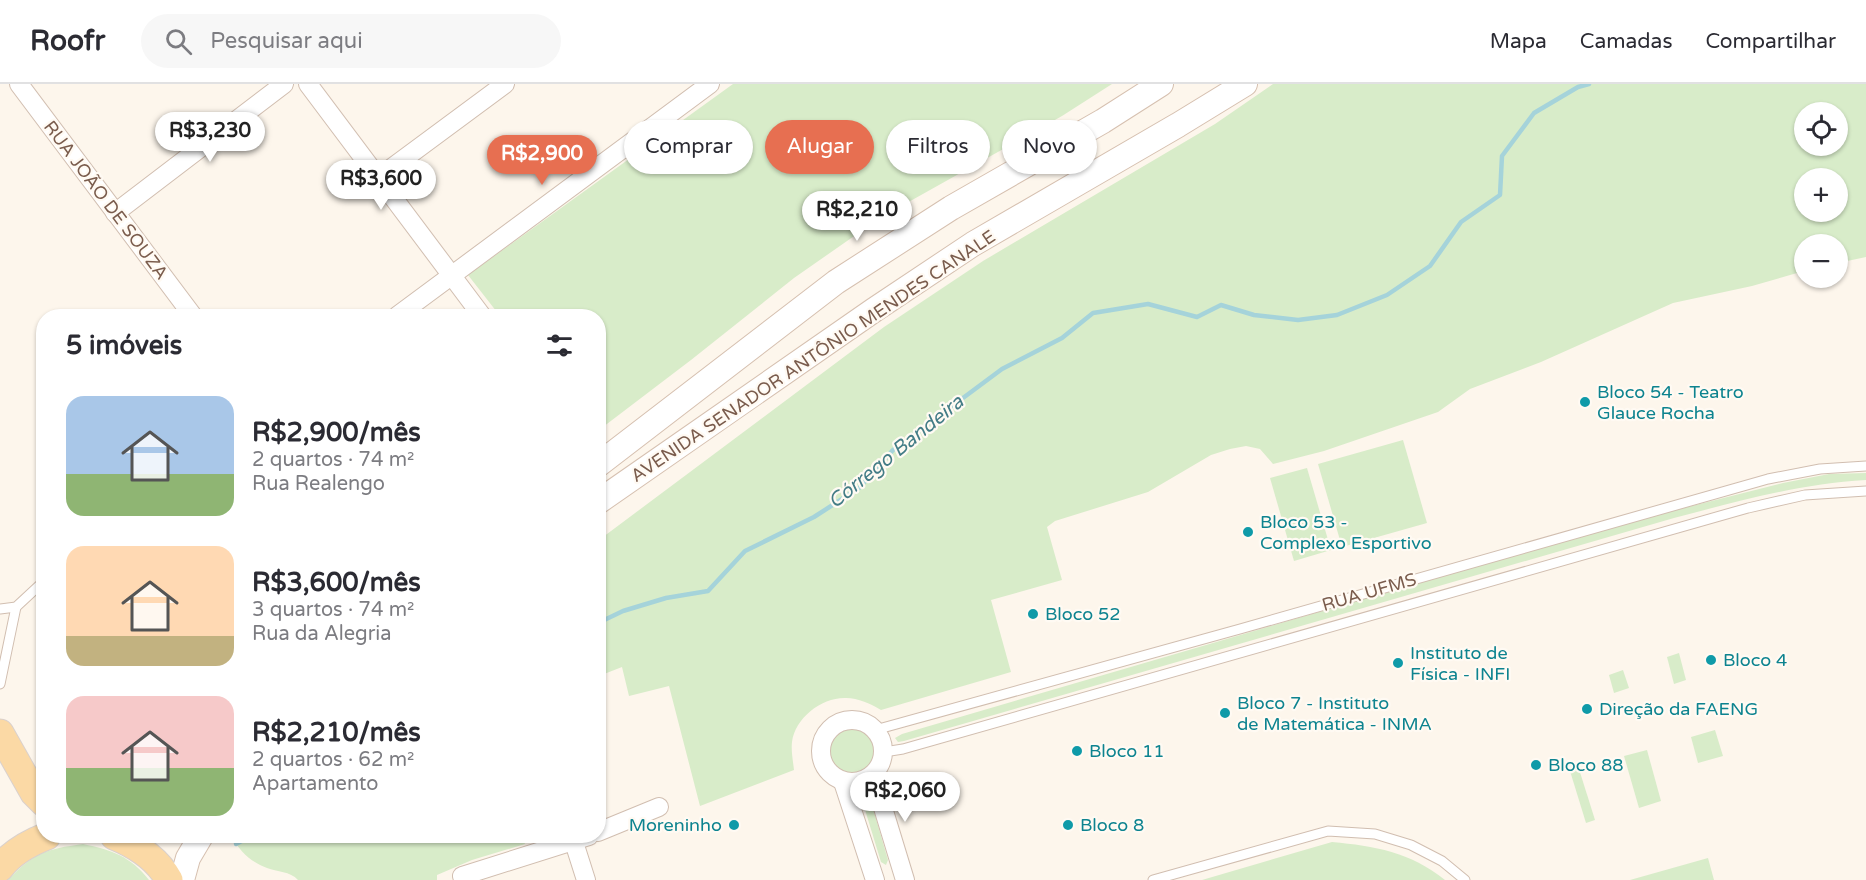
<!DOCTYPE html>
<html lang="pt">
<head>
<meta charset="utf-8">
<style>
  body { margin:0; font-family:"Varela Round",sans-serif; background:#f7f7f7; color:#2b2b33; height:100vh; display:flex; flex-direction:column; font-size:22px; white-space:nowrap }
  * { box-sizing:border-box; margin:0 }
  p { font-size:20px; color:#7c7c81 }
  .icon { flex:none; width:33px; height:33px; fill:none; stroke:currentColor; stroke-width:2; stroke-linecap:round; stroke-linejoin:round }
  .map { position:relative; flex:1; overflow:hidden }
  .panel { position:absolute; left:36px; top:225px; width:570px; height:534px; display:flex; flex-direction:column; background:#fff; border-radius:24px; box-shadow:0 2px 4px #0004 }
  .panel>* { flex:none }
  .top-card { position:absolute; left:624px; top:36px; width:570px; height:54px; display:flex; gap:12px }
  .fabs { position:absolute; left:1794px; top:18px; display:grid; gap:12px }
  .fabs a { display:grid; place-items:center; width:54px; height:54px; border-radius:50%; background:#fff; box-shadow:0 2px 4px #0004; font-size:30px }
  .price { position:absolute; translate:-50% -51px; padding:0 14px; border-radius:21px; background:#fff; color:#222; font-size:20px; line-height:39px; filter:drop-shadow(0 2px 3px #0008) }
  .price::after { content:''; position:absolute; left:50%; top:36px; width:18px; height:14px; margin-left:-9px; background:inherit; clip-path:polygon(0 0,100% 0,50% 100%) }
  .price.selected { background:#e76f51; color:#fff }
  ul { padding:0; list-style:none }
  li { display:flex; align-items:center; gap:18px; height:150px; padding:0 30px }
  li span { display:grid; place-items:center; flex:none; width:168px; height:120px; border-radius:18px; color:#555 }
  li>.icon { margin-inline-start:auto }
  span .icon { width:72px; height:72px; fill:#fffc; stroke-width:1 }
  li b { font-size:26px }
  h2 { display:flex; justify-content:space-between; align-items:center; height:72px; padding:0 30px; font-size:26px }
  .chip { padding:0 21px; border-radius:27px; background:#fff; box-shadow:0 2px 4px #0004; font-size:21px; line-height:54px }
  .chip.selected { background:#e76f51; color:#fff }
  header { display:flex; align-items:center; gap:36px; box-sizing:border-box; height:84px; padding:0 30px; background:#fff; border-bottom:2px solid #e1e1e2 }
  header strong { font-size:28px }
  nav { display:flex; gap:33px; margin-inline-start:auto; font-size:21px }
  .search { width:420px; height:54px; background:#f7f7f7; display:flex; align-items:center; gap:15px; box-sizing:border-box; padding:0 21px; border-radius:33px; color:#7c7c81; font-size:22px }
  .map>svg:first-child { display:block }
</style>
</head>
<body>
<header>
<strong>Roofr</strong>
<div class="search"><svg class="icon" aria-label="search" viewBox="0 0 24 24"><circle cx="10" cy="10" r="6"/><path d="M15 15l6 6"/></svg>Pesquisar aqui</div>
<nav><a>Mapa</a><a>Camadas</a><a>Compartilhar</a></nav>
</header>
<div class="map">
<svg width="1866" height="796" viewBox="0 0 1866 796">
  <rect width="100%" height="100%" fill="#fdf6ec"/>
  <g fill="#d8ecc9" fill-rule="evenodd">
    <path d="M733,0H1112L1062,32L880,134L794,194L691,276L599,346L598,232H500L468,191Z"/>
    <path d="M1273,0H1866V173L1838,179V160H1804V187L1752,202L1673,219L1541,278L1470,305L1438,328L1324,367L1273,380L1260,365L1246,362L1230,365L1211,371L1148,408L1055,437L1047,443L1062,496L991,516L1011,588L881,626C871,620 858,614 846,614C822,613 795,634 792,658C791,667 793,677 794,686L700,722L669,602L629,612L622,583L599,592V456L884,243L983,177L1215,40ZM1804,28H1838V62H1804ZM1804,94H1838V128H1804Z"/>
    <path d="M1403,356L1427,439L1342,463L1318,380Z"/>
    <path d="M1307,384L1331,466L1294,477L1270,394Z"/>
    <path d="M1866,389V396C1799,400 1739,417 1674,434L904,657L898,658L895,654L902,650L1445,491L1672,427L1783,399L1829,390Z"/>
    <path d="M1679,569L1686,596L1674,600L1667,573Z"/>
    <path d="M1623,586L1629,604L1614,609L1609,591Z"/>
    <circle cx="852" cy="668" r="24"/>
    <path d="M1715,646L1723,672L1698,679L1691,653Z"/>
    <path d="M1647,666L1661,717L1639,724L1624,672Z"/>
    <path d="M1579,685L1595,736L1586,739L1570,687Z"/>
    <path d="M865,711L870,714L888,776L886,781L881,778L862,716Z"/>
    <path d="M231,752H522L525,760L472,776L437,791V796H298C290,787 277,788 267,784C249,777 240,767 231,752Z"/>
    <path d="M1332,758C1375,762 1410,768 1445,796H1202Z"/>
    <path d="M83,760C112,766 130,772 149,796H8C33,769 46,765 83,760Z"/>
    <path d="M1708,774L1714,796H1630Z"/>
  </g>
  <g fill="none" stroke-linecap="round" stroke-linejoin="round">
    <g stroke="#a5d3da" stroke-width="4.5">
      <path d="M598,539L623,527L666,514L708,507L745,467L814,433L859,404L893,366L1002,285L1062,254L1093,229L1148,220L1197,233L1221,221L1254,231L1298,236L1337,231L1387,211L1430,182L1461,138L1500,111L1502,72L1534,29L1578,3L1589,0"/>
      <path d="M236,760L251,752"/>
    </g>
    <g stroke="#d1beb0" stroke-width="11">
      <g id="service">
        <path d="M0,525L16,523L44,497"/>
        <path d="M0,600L16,523"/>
        <path d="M875,646L1240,545L1768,395L1820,385L1866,382"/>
        <path d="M884,668L903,665L1748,424L1805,411L1866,407"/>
        <path d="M1153,796L1328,747L1375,750L1411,761L1442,777L1465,796"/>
      </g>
    </g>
    <g stroke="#d1beb0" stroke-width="20">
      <g id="minor">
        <path d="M19,0L193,232"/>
        <path d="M308,0L482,232"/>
        <path d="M378,94L505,0"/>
        <path d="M115,129L284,0"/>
        <path d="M397,232L710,0"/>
        <circle cx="852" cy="667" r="31"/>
        <path d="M873,691L905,796"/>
        <path d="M843,698L875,796"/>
        <path d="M598,748L659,723"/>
        <path d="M572,752L586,796"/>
        <path d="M462,792L589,752"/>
      </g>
    </g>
    <g stroke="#d6c0b0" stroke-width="26">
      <g id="secondary">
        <path d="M598,381L836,198L951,124L1103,37L1161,0"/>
        <path d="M598,418L874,226L973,160L1178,41L1245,0"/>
        <path d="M182,796L188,774L201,752"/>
      </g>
    </g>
    <g stroke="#dad1cd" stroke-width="29">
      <g id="primary">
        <path d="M0,649L34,709L44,719"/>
        <path d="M114,752C136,761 157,774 169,796"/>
        <path d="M0,784C12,768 29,759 47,752"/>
      </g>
    </g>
    <use href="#service" stroke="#fff" stroke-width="9"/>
    <use href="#minor" stroke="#fff" stroke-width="18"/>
    <use href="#secondary" stroke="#fff" stroke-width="24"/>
    <use href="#primary" stroke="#fbd9a5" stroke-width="27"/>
  </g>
  <g fill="#0f9aa8" stroke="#fffaf3" stroke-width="2">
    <circle cx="1585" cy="318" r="6"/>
    <circle cx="1248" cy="448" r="6"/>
    <circle cx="1033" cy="530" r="6"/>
    <circle cx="1711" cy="576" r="6"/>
    <circle cx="1398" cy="579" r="6"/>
    <circle cx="1587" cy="625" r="6"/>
    <circle cx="1225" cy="629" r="6"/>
    <circle cx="1077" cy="667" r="6"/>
    <circle cx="1536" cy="681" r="6"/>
    <circle cx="734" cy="741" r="6"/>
    <circle cx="1068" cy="741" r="6"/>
  </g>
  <g text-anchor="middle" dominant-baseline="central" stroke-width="4.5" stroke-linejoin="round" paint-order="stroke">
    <g font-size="18" fill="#7a5c4d" stroke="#fffaf3">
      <text transform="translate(106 116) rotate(53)">RUA JOÃO DE SOUZA</text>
      <text transform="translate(813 272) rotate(-34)">AVENIDA SENADOR ANTÔNIO MENDES CANALE</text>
      <text transform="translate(1369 508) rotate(-16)">RUA UFMS</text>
    </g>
    <g font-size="18" fill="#0d838f" stroke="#fffaf3" text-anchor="start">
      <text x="1597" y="308">Bloco 54 - Teatro<tspan x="1597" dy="21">Glauce Rocha</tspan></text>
      <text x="1260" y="438">Bloco 53 -<tspan x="1260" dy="21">Complexo Esportivo</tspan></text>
      <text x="1045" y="530">Bloco 52</text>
      <text x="1410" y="569">Instituto de<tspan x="1410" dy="21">Física - INFI</tspan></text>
      <text x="1723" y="576">Bloco 4</text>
      <text x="1237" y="619">Bloco 7 - Instituto<tspan x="1237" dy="21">de Matemática - INMA</tspan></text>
      <text x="1599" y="625">Direção da FAENG</text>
      <text x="1089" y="667">Bloco 11</text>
      <text x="1548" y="681">Bloco 88</text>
      <text x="722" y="741" text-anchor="end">Moreninho</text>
      <text x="1080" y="741">Bloco 8</text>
    </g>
    <g font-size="20" font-style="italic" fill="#437c86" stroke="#fffaf3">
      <text transform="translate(896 368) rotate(-39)">Córrego Bandeira</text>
    </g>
  </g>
</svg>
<div class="fabs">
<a><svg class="icon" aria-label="locate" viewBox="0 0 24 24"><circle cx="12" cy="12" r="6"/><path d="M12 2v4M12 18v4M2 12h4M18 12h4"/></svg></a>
<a>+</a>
<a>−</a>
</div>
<b class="price" style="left:210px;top:79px">R$3,230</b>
<b class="price selected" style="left:542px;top:102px">R$2,900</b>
<b class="price" style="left:381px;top:127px">R$3,600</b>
<b class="price" style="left:857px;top:158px">R$2,210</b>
<b class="price" style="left:905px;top:739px">R$2,060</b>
<div class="top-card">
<a class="chip">Comprar</a>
<a class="chip selected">Alugar</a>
<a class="chip">Filtros</a>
<a class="chip">Novo</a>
</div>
<section class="panel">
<h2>5 imóveis<svg class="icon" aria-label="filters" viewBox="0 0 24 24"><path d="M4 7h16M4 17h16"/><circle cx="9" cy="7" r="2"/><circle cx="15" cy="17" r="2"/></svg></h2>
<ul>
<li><span style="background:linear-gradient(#a9c7e8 65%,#8fb573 0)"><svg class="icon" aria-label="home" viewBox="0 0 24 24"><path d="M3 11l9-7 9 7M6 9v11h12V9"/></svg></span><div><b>R$2,900/mês</b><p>2 quartos · 74 m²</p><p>Rua Realengo</p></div></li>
<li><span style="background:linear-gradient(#ffd9b3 75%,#c2b280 0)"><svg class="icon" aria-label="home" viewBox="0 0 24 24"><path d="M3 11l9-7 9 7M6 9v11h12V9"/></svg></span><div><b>R$3,600/mês</b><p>3 quartos · 74 m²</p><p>Rua da Alegria</p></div></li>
<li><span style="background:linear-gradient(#f6c9c9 60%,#8fb573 0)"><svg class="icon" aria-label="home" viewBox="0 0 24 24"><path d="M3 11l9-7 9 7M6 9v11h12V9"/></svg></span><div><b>R$2,210/mês</b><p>2 quartos · 62 m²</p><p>Apartamento</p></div></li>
</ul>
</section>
</div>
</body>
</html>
